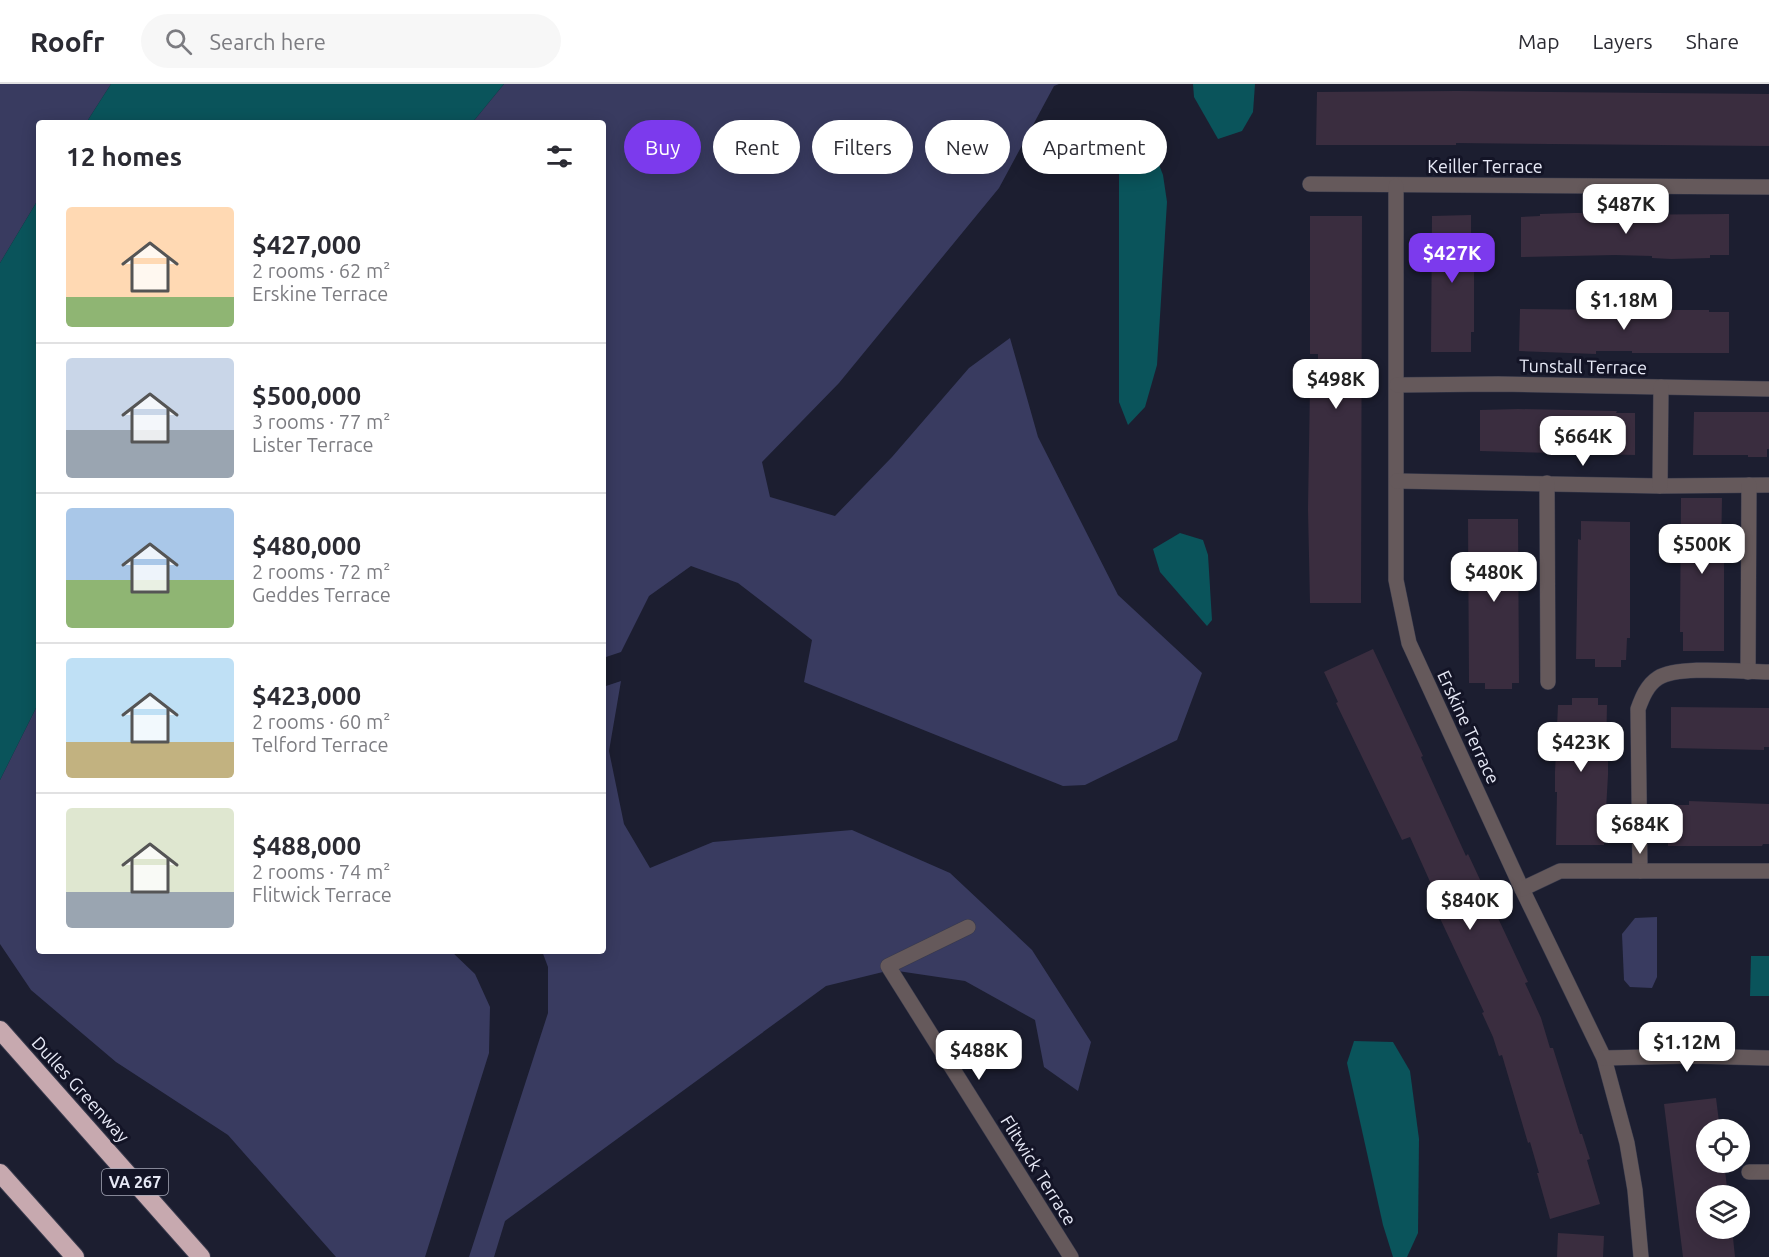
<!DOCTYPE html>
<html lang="en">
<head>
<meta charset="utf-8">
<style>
  body { margin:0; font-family:Ubuntu,sans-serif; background:#f7f7f7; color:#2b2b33; height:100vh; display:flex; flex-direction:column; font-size:22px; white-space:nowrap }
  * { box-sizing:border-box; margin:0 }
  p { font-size:20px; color:#7c7c81 }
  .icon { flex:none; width:33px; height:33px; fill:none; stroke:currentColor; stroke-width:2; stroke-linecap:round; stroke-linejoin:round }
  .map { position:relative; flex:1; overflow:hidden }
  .sheet { position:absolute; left:36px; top:36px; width:570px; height:834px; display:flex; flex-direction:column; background:#fff; border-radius:6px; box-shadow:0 3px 15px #0003 }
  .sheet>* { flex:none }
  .banner { position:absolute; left:624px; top:36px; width:570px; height:54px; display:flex; gap:12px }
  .buttons { position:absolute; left:1696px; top:1035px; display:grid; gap:12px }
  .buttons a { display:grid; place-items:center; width:54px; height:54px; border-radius:50%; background:#fff; box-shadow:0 3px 15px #0003; font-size:30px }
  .price { position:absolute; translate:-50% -51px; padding:0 14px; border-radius:12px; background:#fff; color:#222; font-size:20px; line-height:39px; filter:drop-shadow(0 2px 3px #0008) }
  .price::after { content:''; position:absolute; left:50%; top:36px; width:18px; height:14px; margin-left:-9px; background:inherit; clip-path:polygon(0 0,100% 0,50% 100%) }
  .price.on { background:#7c3aed; color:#fff }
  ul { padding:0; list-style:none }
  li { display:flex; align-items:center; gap:18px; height:150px; padding:0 30px }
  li+li { border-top:2px solid #e1e1e2 }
  li span { display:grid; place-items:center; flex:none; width:168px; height:120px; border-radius:6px; color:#555 }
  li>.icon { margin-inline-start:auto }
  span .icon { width:72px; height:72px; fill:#fffc; stroke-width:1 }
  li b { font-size:26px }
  h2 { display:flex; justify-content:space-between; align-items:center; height:72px; padding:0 30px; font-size:26px }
  .pill { padding:0 21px; border-radius:27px; background:#fff; box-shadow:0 3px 15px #0003; font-size:21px; line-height:54px }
  .pill.on { background:#7c3aed; color:#fff }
  header { display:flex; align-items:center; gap:36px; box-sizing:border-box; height:84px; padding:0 30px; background:#fff; border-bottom:2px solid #e1e1e2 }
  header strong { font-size:28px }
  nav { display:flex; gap:33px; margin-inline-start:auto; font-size:21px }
  .search { width:420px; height:54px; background:#f7f7f7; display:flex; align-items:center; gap:15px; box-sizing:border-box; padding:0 21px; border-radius:33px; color:#7c7c81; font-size:22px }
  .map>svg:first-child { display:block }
</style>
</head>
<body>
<header>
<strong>Roofr</strong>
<div class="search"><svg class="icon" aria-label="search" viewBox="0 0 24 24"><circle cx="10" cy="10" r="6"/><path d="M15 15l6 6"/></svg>Search here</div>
<nav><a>Map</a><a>Layers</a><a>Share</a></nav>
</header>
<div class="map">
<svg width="1769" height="1173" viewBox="0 0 1769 1173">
  <rect width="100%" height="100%" fill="#1c1e30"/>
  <g fill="#393b60">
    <path d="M0,0H111L86,39H39V114L0,179Z"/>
    <path d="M504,0H1059L1054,2L999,104L839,299L762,378L770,413L835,432L892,373L969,284L1010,254L1038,353L1118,511L1202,589L1177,656L1085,701L1063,702L804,598L812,556L738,499L691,482L649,512L621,568L603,574V39H472Z"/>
    <path d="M621,597L609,667L624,740L650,784L713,758L852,746L950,789L1032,866L1091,958L1078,1007L1044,983L1035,936L965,897L891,886L826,902L505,1137L494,1173H469L548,929V883L542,867H603V603Z"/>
    <path d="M39,618V867H451L475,890L490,923L489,969L425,1173H336L228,1051L116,978L31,906L0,860V696Z"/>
    <path d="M1657,833V893L1652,904L1630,903L1624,896L1622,850L1635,834Z"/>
  </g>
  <g fill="#0a545b">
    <path d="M111,0H504L472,39H86Z"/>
    <path d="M1193,0H1255L1253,28L1242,47L1218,55L1194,13Z"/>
    <path d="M1140,48L1149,55L1163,91L1167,118L1157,281L1145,323L1128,341L1119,318V79L1127,57Z"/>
    <path d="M39,114V618L0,696V179Z"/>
    <path d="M1180,449L1203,456L1208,471L1212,536L1207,542L1160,488L1153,465Z"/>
    <path d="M1751,872H1769V912H1750Z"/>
    <path d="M1354,957L1393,958L1410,987L1419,1055L1418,1149L1407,1173H1393L1383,1141L1347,979Z"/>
  </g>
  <g fill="#3a2d3f">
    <path d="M1457,7L1769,10V62L1456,59V61H1316L1317,8Z"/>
    <path d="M1575,129H1596V131L1729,130V171H1710V174L1671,175L1652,174V172L1615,171L1521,173V133L1540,132V130Z"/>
    <path d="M1471,131V152H1475V172H1474V248H1471V268H1431L1432,132Z"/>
    <path d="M1310,132H1362L1361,519H1310L1308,425L1310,302H1318V270H1310Z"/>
    <path d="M1520,225L1615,226V228H1652V226H1709V228H1729V269H1632V267H1596V270L1519,267Z"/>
    <path d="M1518,325L1617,327L1616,329H1635V371L1480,367V326Z"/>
    <path d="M1694,328H1769V365H1767V373H1748V371H1693Z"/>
    <path d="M1681,414H1722L1721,469H1724V567H1683V548H1680Z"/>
    <path d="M1468,435H1518L1519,599H1512V605H1485V599H1469Z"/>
    <path d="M1581,437L1630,438V554H1627L1626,576H1621V583H1595V575H1576L1578,455L1581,456Z"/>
    <path d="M1373,565L1423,672L1421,673L1466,772L1468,770L1528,898L1525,899L1541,934L1550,964H1553L1580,1050H1582L1590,1075L1587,1076L1600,1120L1550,1135L1537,1089H1539L1530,1058L1528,1059L1502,971L1499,972L1493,953L1482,929L1484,928L1430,813L1436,811L1410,753L1402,756L1336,619L1338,618L1324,588Z"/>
    <path d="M1572,614H1598V621H1607L1606,668H1608V691L1604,761H1556L1557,708H1555V688L1558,621H1572Z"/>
    <path d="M1671,623L1769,624V663H1764V666L1671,664Z"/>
    <path d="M1689,717L1769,720V760H1763L1762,762H1668V721H1689Z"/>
    <path d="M1716,1014L1720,1046H1707V1078H1724L1728,1112H1707V1144H1732L1735,1173H1683L1664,1020Z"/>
    <path d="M1558,1149L1604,1152L1603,1173H1557Z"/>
  </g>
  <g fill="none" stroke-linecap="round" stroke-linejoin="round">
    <g stroke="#383a4c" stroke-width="16">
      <g id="minor">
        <path d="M1310,100L1769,103"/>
        <path d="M1396,102V496L1409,559L1522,805L1604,974L1627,1059L1635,1106L1641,1173"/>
        <path d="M1397,301L1498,300L1769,305"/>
        <path d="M1397,397L1660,402L1769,401"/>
        <path d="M1547,399L1548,598"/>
        <path d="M1660,402L1661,303"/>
        <path d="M1748,588L1749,401"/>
        <path d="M1640,787L1638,625C1642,614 1647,601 1658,594C1678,581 1743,588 1769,588"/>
        <path d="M1522,805L1560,787H1769"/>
        <path d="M968,843L888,882L1071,1173"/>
        <path d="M1604,974L1691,972L1769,974"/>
        <path d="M1749,1088H1769"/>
      </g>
    </g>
    <g stroke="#383a4c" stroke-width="20">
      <g id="motorway">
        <path d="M0,946L201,1173"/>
        <path d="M0,1089L75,1173"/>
      </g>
    </g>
    <use href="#minor" stroke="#65595b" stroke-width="15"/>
    <use href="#motorway" stroke="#c7a9af" stroke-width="18"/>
  </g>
  <g text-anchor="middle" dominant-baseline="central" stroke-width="6" stroke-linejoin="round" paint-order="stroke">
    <rect fill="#131426" stroke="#a7a9b8" stroke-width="1.5" x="102" y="1085" width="66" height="26" rx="4.5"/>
    <g font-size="16" font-weight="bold" fill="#e7e9f6">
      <text x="135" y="1098">VA 267</text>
    </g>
    <g font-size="18" fill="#e7e9f6" stroke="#131426">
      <text x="1485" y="82">Keiller Terrace</text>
      <text transform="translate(1583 282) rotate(1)">Tunstall Terrace</text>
      <text transform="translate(1469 643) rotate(65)">Erskine Terrace</text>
      <text transform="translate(81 1005) rotate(48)">Dulles Greenway</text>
      <text transform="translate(1039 1086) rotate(58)">Flitwick Terrace</text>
    </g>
  </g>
</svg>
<div class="buttons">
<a><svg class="icon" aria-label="locate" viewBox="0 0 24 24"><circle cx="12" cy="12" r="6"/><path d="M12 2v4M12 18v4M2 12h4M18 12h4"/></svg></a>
<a><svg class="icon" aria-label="layers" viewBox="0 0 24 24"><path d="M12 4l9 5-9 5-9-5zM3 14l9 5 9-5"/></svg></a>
</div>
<b class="price" style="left:1626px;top:151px">$487K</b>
<b class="price on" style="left:1452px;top:200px">$427K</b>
<b class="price" style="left:1624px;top:247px">$1.18M</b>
<b class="price" style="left:1336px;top:326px">$498K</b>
<b class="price" style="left:1583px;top:383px">$664K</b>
<b class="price" style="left:1702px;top:491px">$500K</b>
<b class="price" style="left:1494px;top:519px">$480K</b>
<b class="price" style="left:1581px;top:689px">$423K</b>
<b class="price" style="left:1640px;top:771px">$684K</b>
<b class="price" style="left:1470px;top:847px">$840K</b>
<b class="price" style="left:1687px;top:989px">$1.12M</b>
<b class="price" style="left:979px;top:997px">$488K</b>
<div class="banner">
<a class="pill on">Buy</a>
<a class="pill">Rent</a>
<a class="pill">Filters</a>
<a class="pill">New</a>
<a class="pill">Apartment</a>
</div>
<section class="sheet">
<h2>12 homes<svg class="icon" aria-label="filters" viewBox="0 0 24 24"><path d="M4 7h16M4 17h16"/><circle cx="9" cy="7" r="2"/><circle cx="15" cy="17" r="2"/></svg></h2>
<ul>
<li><span style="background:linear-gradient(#ffd9b3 75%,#8fb573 0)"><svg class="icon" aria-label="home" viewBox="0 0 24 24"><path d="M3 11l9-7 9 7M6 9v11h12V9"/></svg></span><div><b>$427,000</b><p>2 rooms · 62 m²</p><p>Erskine Terrace</p></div></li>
<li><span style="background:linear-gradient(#c9d6e8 60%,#9aa5b1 0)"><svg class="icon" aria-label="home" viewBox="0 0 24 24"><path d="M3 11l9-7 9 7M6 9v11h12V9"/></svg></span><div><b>$500,000</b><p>3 rooms · 77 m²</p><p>Lister Terrace</p></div></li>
<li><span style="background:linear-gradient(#a9c7e8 60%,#8fb573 0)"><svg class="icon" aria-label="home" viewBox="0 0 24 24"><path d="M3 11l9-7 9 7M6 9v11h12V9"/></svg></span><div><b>$480,000</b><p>2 rooms · 72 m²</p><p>Geddes Terrace</p></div></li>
<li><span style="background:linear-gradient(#bfe0f5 70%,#c2b280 0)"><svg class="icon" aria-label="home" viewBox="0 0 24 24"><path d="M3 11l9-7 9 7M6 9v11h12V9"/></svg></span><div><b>$423,000</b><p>2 rooms · 60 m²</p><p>Telford Terrace</p></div></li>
<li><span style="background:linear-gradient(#dfe7d0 70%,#9aa5b1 0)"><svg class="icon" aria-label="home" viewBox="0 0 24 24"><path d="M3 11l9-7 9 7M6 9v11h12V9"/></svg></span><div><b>$488,000</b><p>2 rooms · 74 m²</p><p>Flitwick Terrace</p></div></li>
</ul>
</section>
</div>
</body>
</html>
